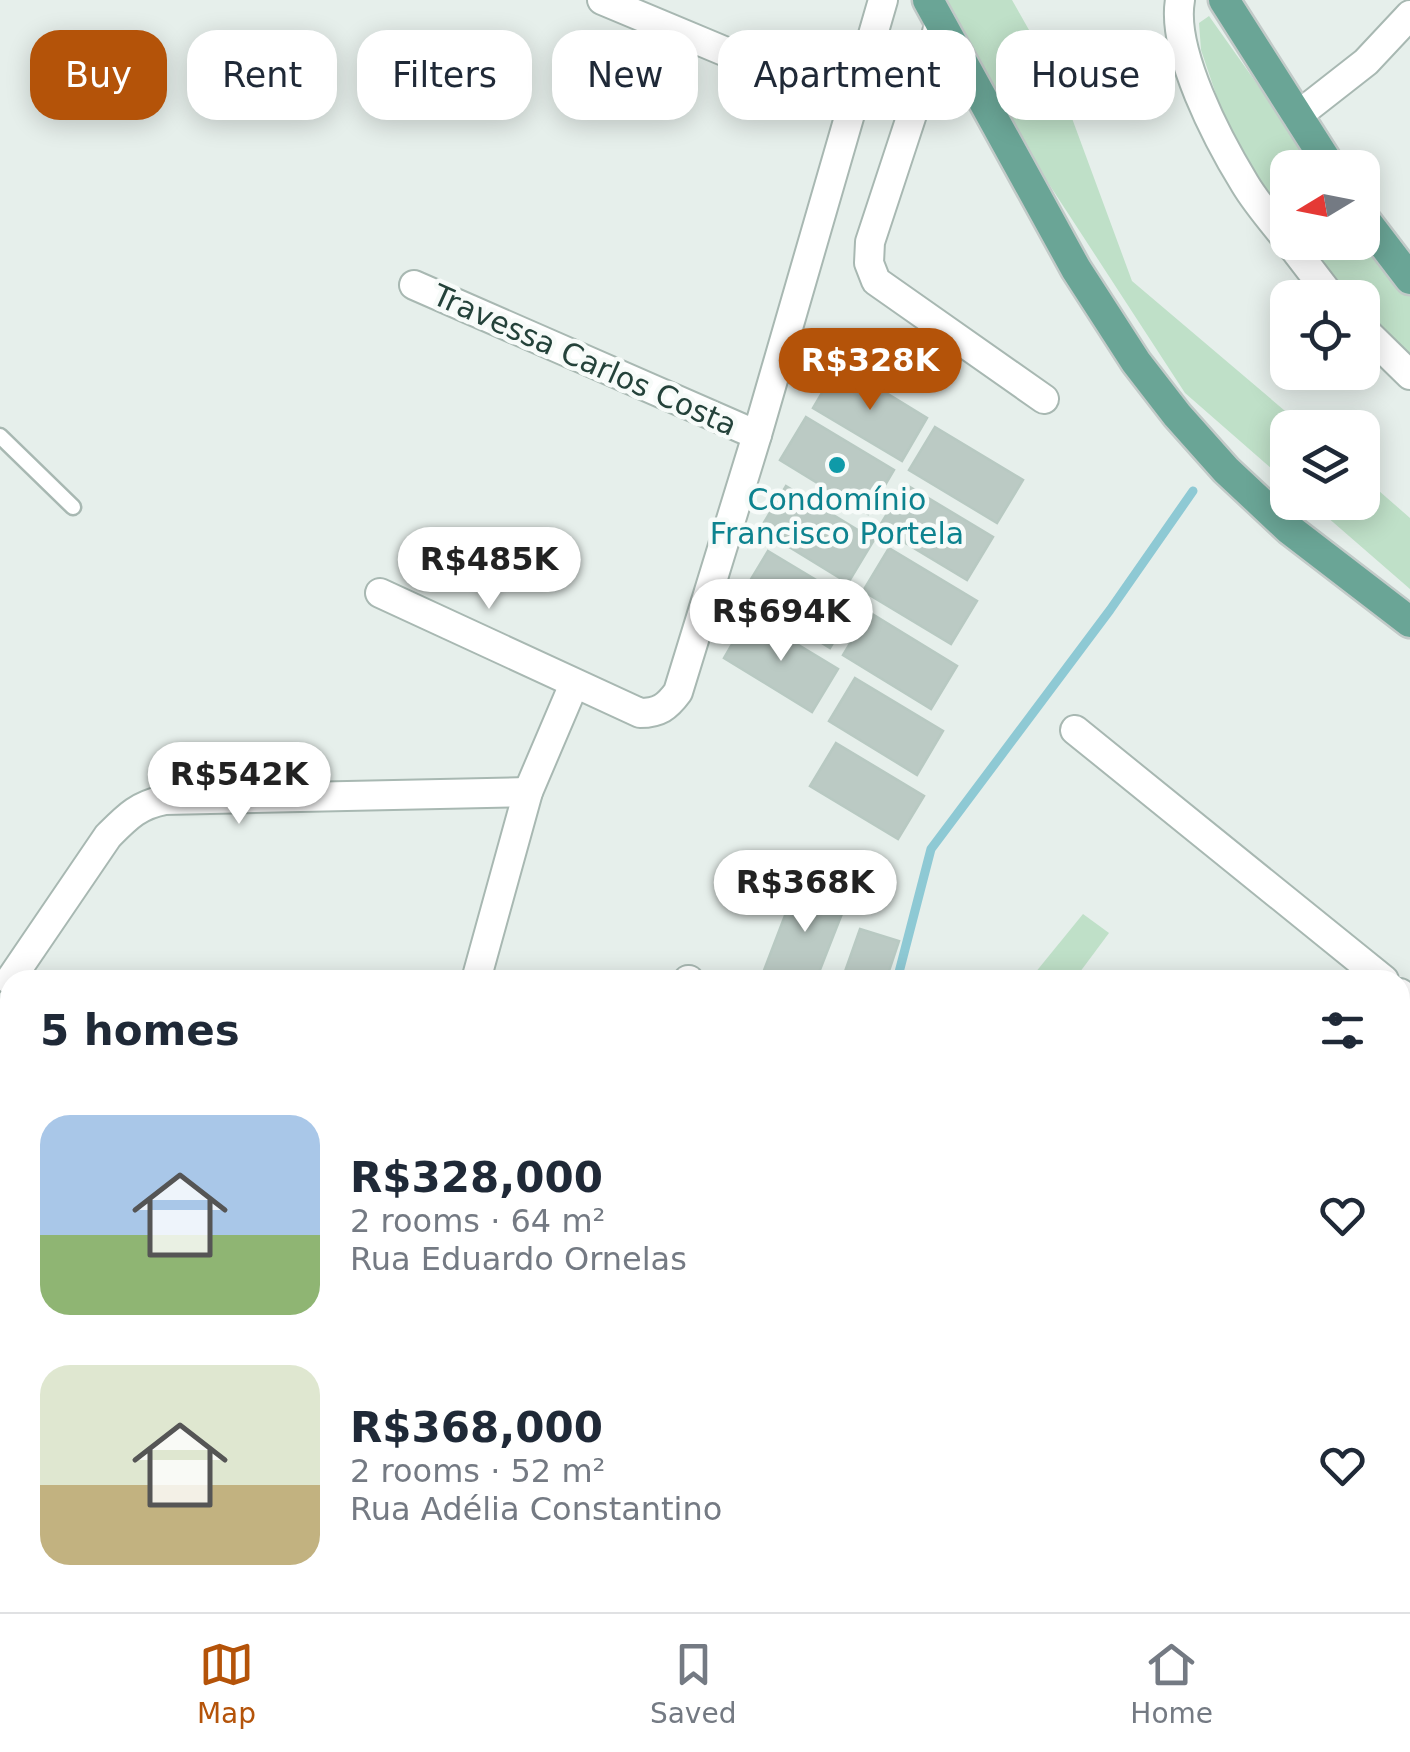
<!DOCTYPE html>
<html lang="en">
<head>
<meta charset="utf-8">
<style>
  body { margin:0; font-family:"DejaVu Sans",sans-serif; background:#f2f2f3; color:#1f2937; height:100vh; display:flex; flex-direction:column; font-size:38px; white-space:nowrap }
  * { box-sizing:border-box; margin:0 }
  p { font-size:32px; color:#747a83 }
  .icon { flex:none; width:55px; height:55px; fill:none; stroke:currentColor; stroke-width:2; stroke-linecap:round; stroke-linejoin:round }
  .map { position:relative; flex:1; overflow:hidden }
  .side { position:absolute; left:0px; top:970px; width:1410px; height:642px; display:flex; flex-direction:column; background:#fff; border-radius:30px 30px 0 0; box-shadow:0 5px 25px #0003 }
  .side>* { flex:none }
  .hud { position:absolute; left:30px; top:30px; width:1350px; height:90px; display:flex; gap:20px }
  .needle { width:65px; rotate:260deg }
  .fabs { position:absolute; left:1270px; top:150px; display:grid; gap:20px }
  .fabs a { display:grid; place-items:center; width:110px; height:110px; border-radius:20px; background:#fff; box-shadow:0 5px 25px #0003; font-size:50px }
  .price { position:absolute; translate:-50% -85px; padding:0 22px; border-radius:35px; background:#fff; color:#222; font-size:32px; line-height:65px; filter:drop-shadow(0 2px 5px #0008) }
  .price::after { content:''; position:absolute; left:50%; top:60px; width:30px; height:22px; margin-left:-15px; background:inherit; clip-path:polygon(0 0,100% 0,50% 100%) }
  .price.current { background:#b45309; color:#fff }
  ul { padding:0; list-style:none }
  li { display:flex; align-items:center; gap:30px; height:250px; padding:0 40px }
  li span { display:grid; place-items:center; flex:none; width:280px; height:200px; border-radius:30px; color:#555 }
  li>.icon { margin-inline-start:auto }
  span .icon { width:120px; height:120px; fill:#fffc; stroke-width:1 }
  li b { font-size:42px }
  h2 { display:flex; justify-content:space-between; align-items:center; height:120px; padding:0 40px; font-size:42px }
  .tag { padding:0 35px; border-radius:30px; background:#fff; box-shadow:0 5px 25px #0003; font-size:35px; line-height:90px }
  .tag.current { background:#b45309; color:#fff }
  .dock { display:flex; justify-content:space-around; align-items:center; height:140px; border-top:2px solid #e0e1e3; background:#fff; font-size:28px; color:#747a83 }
  .dock a { display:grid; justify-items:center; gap:5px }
  .dock .current { color:#b45309 }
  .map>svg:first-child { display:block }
</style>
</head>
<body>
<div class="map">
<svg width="1410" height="1612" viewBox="0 0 1410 1612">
  <rect width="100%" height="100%" fill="#e6efeb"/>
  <g fill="#bfe0c8">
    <path d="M937,0H1012L1059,83L1132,281L1304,427L1288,428L1287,482L1185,393L1004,115Z"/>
    <path d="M1209,16L1316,167L1288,168L1287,226L1277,214L1227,127L1201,50L1199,23Z"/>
    <path d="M1363,233L1410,291V360L1363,313L1362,298L1349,297L1302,243L1362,242Z"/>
    <path d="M1363,477L1410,518V589L1311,503L1362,502Z"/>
    <path d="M1083,914L1109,933L1074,980H1050L1035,973Z"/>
  </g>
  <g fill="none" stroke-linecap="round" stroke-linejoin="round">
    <g stroke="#8ec9d4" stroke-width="9">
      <path d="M897,980L931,849L1110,610L1193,491"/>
      <path d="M467,1612L470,1602"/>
    </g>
  </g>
  <g fill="#bbcac4" stroke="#b8c9c2" stroke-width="2.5">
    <path d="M839,364L927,418L902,461L813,408Z"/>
    <path d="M806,417L894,470L868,514L780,460Z"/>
    <path d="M935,427L1023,480L997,523L909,470Z"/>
    <path d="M905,484L993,537L967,580L879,527Z"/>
    <path d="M786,486L874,540L848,583L760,529Z"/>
    <path d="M889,548L977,601L951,644L863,591Z"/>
    <path d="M768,551L856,604L830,648L742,594Z"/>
    <path d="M869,612L957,666L931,709L843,655Z"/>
    <path d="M749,615L838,669L812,712L724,658Z"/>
    <path d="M855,678L943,731L917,775L829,721Z"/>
    <path d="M836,743L924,796L898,839L810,786Z"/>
    <path d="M799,879L847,901L816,980H766L761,978Z"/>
    <path d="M860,929L899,941L886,980H842Z"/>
    <path d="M1410,1453V1565L1400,1553V1470Z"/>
  </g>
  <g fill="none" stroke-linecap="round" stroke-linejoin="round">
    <g stroke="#a8b8b2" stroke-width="19">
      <path id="lane" d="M0,436L73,507"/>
    </g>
    <g stroke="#a8b8b2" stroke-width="32">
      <g id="street">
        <path d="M602,0L853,105"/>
        <path d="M1180,0C1171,51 1218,140 1245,184C1257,204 1273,222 1288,241"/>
        <path d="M940,22L921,87L870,242L869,263L876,281L1044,399"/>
        <path d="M1297,116L1366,62L1410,15"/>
        <path d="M1289,242L1332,298"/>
        <path d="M414,285L757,435"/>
        <path d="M1362,328L1410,375"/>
        <path d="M380,593L640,713C659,713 667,707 678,692L757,435L883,0"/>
        <path d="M1075,730L1384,980"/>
        <path d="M10,980L108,836C127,817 138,805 165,800L528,792"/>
        <path d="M476,980L528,792L574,684"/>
        <path d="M688,980H689"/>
        <path d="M1400,993L1410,1001"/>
        <path d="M0,1102H10"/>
        <path d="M1400,1326L1410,1332"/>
        <path d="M0,1423H10"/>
        <path d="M929,1602L950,1612"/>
        <path d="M1377,1602L1385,1612"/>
        <path d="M305,1612L308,1602"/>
      </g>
    </g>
    <g stroke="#a4bbb3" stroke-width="35">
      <g id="secondary">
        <path d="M1400,1418L1410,1400"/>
        <path d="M1300,1612L1304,1602"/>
      </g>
    </g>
    <g stroke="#c2cac8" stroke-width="35">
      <g id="primary">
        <path d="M928,0L1076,269L1136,362L1177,415L1226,470L1289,529L1410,622"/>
        <path d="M1224,0L1331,168"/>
        <path d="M1362,216L1410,279"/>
      </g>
    </g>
    <use href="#lane" stroke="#fff" stroke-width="14"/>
    <use href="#street" stroke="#fff" stroke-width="28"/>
    <use href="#secondary" stroke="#fff" stroke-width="30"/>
    <use href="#primary" stroke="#6aa596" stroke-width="30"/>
  </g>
  <circle fill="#0f9aa8" stroke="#f7fbf9" stroke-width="4" cx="837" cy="465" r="10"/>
  <g text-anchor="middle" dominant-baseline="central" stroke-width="9" stroke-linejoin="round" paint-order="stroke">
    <g font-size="30" fill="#24423a" stroke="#f7fbf9">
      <text transform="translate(585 360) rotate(24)">Travessa Carlos Costa</text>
    </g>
    <g font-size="30" fill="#0d838f" stroke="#f7fbf9">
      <text x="837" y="499">Condomínio<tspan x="837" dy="34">Francisco Portela</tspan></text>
    </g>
  </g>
</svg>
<div class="fabs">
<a><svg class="needle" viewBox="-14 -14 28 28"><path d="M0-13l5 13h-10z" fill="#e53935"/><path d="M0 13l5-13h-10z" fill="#747a83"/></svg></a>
<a><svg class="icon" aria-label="locate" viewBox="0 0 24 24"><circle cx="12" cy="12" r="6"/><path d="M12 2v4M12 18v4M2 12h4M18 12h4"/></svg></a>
<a><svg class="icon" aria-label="layers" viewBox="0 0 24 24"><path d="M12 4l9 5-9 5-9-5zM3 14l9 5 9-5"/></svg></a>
</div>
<b class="price current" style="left:870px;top:413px">R$328K</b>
<b class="price" style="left:489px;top:612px">R$485K</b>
<b class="price" style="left:781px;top:664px">R$694K</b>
<b class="price" style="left:239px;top:827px">R$542K</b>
<b class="price" style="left:805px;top:935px">R$368K</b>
<div class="hud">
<a class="tag current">Buy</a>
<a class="tag">Rent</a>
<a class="tag">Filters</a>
<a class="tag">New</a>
<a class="tag">Apartment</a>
<a class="tag">House</a>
</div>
<section class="side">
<h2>5 homes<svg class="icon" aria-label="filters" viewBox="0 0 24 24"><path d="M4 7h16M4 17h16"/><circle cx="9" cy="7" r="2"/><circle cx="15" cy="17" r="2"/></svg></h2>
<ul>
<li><span style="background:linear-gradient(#a9c7e8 60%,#8fb573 0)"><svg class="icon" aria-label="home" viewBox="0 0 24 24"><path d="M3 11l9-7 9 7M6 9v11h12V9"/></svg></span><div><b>R$328,000</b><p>2 rooms · 64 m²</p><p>Rua Eduardo Ornelas</p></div><svg class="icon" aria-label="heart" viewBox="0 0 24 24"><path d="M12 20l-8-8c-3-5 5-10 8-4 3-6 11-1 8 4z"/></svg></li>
<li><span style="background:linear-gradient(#dfe7d0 60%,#c2b280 0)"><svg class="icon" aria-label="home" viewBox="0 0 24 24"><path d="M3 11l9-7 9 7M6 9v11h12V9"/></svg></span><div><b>R$368,000</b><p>2 rooms · 52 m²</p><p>Rua Adélia Constantino</p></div><svg class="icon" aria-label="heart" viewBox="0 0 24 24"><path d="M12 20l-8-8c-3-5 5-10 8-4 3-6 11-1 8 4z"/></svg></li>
</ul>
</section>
</div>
<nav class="dock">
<a class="current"><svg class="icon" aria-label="map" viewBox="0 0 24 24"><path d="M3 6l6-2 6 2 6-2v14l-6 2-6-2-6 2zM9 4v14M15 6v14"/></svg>Map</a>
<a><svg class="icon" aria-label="saved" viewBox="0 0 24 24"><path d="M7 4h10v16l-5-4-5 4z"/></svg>Saved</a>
<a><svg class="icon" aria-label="home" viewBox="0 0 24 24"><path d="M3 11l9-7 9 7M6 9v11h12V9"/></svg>Home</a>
</nav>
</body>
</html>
